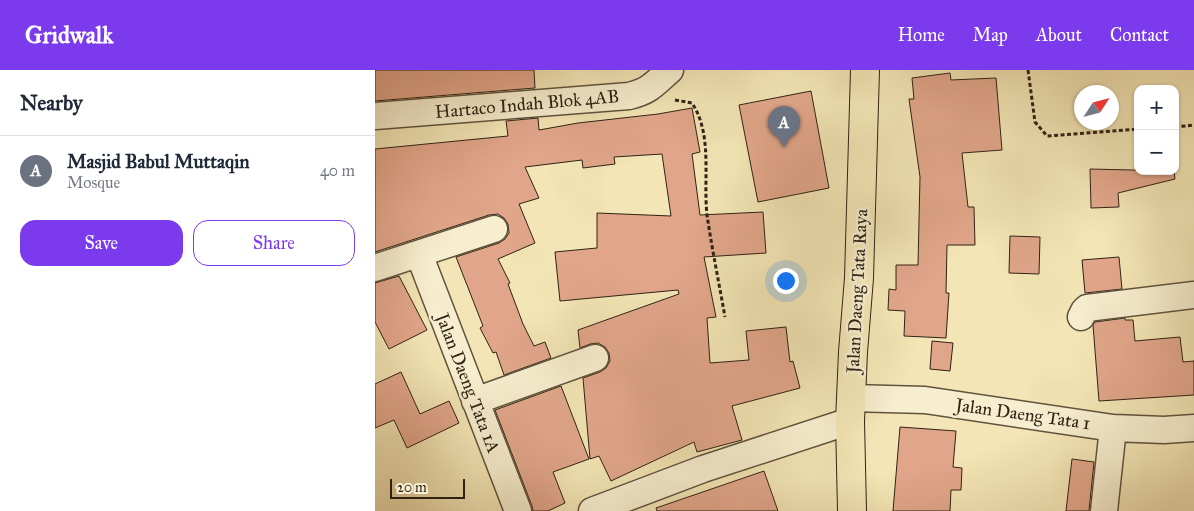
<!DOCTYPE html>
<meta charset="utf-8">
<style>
:root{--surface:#fff;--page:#f6f6f7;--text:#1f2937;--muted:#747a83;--line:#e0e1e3;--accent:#7c3aed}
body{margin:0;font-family:"IM FELL Great Primer",serif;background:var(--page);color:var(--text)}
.controls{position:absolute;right:15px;top:15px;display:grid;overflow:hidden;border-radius:10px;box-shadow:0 1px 4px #0004}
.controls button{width:45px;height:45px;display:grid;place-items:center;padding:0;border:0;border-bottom:1px solid var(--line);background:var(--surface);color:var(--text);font:25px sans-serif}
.compass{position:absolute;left:699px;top:15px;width:45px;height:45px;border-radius:50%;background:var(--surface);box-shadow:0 1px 4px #0004;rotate:54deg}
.scale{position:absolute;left:15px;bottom:12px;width:75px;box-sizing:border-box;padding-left:5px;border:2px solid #2f2215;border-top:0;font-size:14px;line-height:18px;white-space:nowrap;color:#2f2215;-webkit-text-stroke:4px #f7eecf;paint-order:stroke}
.you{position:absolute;left:410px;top:210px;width:18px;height:18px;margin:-12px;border:4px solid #fff;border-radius:50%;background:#1a73e8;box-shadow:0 0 0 8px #1a73e833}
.badge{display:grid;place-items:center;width:32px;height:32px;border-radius:50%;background:var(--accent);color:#fff;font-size:16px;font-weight:700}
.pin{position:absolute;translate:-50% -41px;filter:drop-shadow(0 1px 2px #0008)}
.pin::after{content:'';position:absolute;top:26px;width:18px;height:15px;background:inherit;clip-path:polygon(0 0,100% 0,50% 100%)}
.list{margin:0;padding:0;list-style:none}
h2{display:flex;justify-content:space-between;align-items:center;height:65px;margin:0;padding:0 20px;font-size:21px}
h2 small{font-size:16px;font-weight:400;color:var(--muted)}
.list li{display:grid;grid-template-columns:32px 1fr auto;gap:15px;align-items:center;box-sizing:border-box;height:70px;padding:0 20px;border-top:1px solid var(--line)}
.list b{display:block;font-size:19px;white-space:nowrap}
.list p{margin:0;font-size:16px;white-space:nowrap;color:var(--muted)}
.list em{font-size:16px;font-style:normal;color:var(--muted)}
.actions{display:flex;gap:10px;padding:15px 20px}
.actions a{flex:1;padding:11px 0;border:1px solid var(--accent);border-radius:15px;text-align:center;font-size:18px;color:var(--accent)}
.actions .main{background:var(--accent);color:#fff}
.map{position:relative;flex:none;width:819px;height:441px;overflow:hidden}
header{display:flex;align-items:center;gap:30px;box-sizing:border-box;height:70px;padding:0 25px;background:var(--accent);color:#fff}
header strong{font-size:24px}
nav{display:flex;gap:28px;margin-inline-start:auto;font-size:18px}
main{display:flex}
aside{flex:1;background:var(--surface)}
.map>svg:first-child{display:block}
</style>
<header>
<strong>Gridwalk</strong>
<nav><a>Home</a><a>Map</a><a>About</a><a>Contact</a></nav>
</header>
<main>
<aside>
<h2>Nearby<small></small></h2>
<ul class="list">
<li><span class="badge" style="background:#6b7280">A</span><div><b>Masjid Babul Muttaqin</b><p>Mosque</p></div><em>40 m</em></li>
</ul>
<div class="actions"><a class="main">Save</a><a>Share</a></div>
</aside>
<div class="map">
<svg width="819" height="441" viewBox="0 0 819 441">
<rect width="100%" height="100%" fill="#f3e5b5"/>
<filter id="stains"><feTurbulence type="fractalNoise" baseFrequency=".004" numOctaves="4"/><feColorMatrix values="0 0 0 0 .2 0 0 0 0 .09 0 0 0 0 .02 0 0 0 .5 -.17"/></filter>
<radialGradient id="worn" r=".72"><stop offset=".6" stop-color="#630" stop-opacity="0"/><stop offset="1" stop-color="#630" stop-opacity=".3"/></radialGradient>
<path fill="#e1a68a" stroke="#2f2215" d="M 0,0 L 159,0 L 160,18 L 0,31 Z
M 575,3 L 576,10 L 621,8 L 627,80 L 587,83 L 593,137 L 599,137 L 600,175 L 572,175 L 571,223 L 574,223 L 571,268 L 529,266 L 530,241 L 513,240 L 514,219 L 521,220 L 521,195 L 543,195 L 545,107 L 534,29 L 539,29 L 537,8 Z
M 436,21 L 454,118 L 383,132 L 364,35 Z
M 317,38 L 325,82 L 317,84 L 325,145 L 388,142 L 391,183 L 329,187 L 341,247 L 332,248 L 335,293 L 374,290 L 371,261 L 411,257 L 415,292 L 418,291 L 425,318 L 357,336 L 367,370 L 322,382 L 319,372 L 236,411 L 224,386 L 215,389 L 208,308 L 225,302 L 231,298 L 235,291 L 234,283 L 230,277 L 223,273 L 215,274 L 205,278 L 203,260 L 304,224 L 303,220 L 185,231 L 180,182 L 222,178 L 222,143 L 296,146 L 287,84 L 239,87 L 240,94 L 208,98 L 207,90 L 150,97 L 164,128 L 144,134 L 160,173 L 123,189 L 135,213 L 133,214 L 148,254 L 159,276 L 170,272 L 176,288 L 129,305 L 121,282 L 118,283 L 105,258 L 108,256 L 81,187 L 124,173 L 130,169 L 134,163 L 133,154 L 129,148 L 123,144 L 114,145 L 0,182 L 0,79 L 133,66 L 131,51 L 163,48 L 164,60 L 203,53 L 283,44 Z
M 715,99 L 799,101 L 800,109 L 743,123 L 744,137 L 716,138 Z
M 635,166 L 665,167 L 664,204 L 634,203 Z
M 744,187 L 747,219 L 710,223 L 707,190 Z
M 24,206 L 52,260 L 14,279 L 0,252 L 0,213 Z
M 750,248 L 750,250 L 758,250 L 760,271 L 805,267 L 808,292 L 819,291 L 819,325 L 724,331 L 718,255 L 720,252 Z
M 557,271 L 578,273 L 575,301 L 555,299 Z
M 26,302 L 45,344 L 74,331 L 84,353 L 32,378 L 19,350 L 0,358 L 0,314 Z
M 186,316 L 214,389 L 178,402 L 190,433 L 173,441 L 158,441 L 157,436 L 120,340 Z
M 525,357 L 581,361 L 578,397 L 587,398 L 586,420 L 576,420 L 575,441 L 518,441 Z
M 697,389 L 719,392 L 714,441 L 691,441 Z
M 389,401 L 403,441 L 282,441 L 281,438 Z"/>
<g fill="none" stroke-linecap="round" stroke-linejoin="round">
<defs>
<path id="minor" d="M 0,46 L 254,26 C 275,21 279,14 295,0
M 44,184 L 143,441
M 0,198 L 119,159
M 706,247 L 709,241 L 712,238 L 819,225
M 476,328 L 550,330 L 738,358 L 789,360 L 819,358
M 100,331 L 220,288
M 217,441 L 328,399 L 475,351
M 729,441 L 738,358"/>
<path id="major" d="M 477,441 L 475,351 L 478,282 L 484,208 L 490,0"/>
</defs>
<use href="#minor" stroke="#60533d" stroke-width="29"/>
<use href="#major" stroke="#2f2215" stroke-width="30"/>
<path stroke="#2f2215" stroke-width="3" stroke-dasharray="4 2.5" stroke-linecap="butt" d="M 653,0 L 660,52 L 672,66 L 763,59
M 300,30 L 317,33 C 338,65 328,108 332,145 C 337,179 344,213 350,247
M 800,57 L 819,55"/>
<use href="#minor" stroke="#f7eecf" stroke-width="26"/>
<use href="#major" stroke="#f3e5b5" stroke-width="28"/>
</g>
<g text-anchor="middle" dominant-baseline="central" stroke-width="5" stroke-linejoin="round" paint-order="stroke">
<g font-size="18" fill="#2f2215" stroke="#f7eecf">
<text transform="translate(152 34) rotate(-5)">Hartaco Indah Blok 4AB</text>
<text transform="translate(482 221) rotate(-87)">Jalan Daeng Tata Raya</text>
<text transform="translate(93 313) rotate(69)">Jalan Daeng Tata 1A</text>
<text transform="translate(648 344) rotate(8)">Jalan Daeng Tata 1</text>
</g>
</g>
<rect width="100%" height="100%" filter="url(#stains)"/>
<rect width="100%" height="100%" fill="url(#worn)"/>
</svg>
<div class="controls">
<button>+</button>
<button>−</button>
</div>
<svg class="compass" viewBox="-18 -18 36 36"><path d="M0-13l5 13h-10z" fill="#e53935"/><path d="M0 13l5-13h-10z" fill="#747a83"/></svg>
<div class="scale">20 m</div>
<div class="you"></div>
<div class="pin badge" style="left:409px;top:77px;background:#6b7280">A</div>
</div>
</main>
